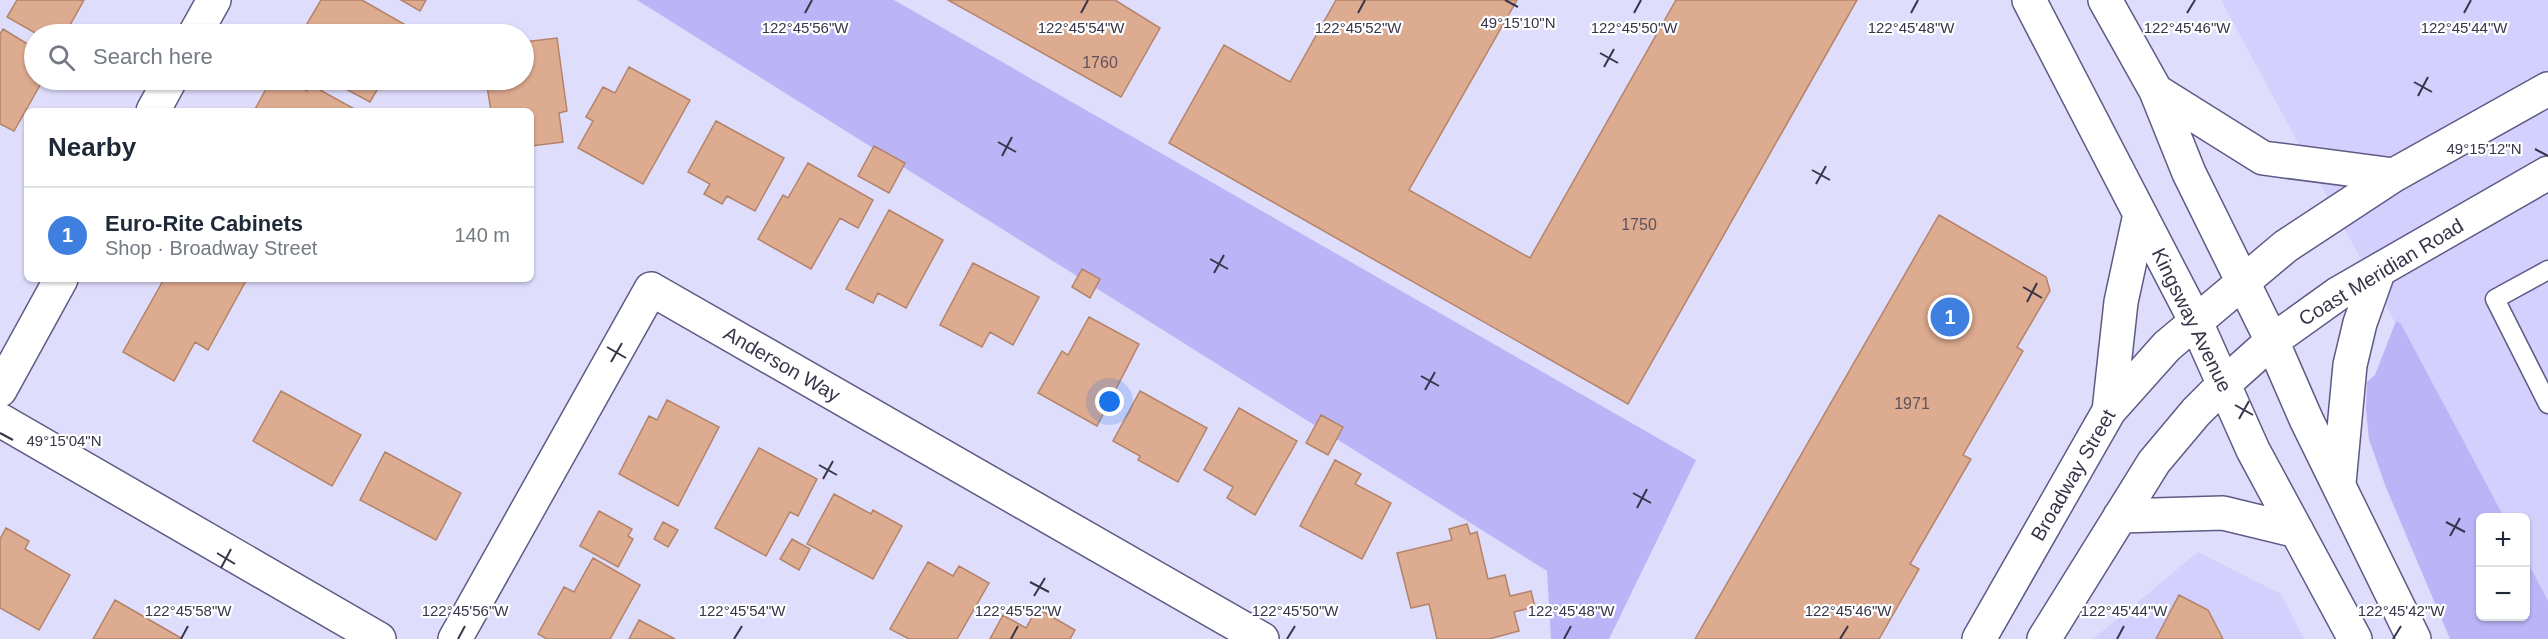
<!DOCTYPE html>
<meta charset="utf-8">
<style>
:root{--surface:#fff;--page:#f2f2f3;--text:#1f2937;--muted:#747a83;--line:#e0e1e3;--accent:#6d6c0c}
body{margin:0;font-family:Helvetica,sans-serif;background:var(--page);color:var(--text)}
.controls{position:absolute;right:18px;bottom:18px;display:grid;overflow:hidden;border-radius:9px;box-shadow:0 2px 4px #0004}
.controls button{width:54px;height:54px;display:grid;place-items:center;padding:0;border:0;border-bottom:2px solid var(--line);background:var(--surface);color:var(--text);font:30px sans-serif}
.you{position:absolute;left:1110px;top:402px;width:21px;height:21px;margin:-15px;border:4px solid #fff;border-radius:50%;background:#1a73e8;box-shadow:0 0 0 9px #1a73e833}
.badge{display:grid;place-items:center;width:39px;height:39px;border-radius:50%;background:var(--accent);color:#fff;font-size:20px;font-weight:700}
.pin{position:absolute;translate:-50% -50%;border:3px solid #fff;box-shadow:0 2px 6px #0006}
.list{margin:0;padding:0;list-style:none}
h2{display:flex;justify-content:space-between;align-items:center;height:78px;margin:0;padding:0 24px;font-size:26px}
h2 small{font-size:20px;font-weight:400;color:var(--muted)}
.list li{display:grid;grid-template-columns:39px 1fr auto;gap:18px;align-items:center;box-sizing:border-box;height:96px;padding:0 24px;border-top:2px solid var(--line)}
.list b{display:block;font-size:22px;white-space:nowrap}
.list p{margin:0;font-size:20px;white-space:nowrap;color:var(--muted)}
.list em{font-size:20px;font-style:normal;color:var(--muted)}
.icon{flex:none;width:33px;height:33px;fill:none;stroke:currentColor;stroke-width:2;stroke-linecap:round;stroke-linejoin:round}
.map{position:relative;flex:none;width:2548px;height:639px;overflow:hidden}
.search{position:absolute;background:var(--surface);box-shadow:0 2px 4px #0004;left:24px;top:24px;width:510px;height:66px;display:flex;align-items:center;gap:15px;box-sizing:border-box;padding:0 21px;border-radius:33px;color:var(--muted);font-size:22px}
.panel{position:absolute;background:var(--surface);box-shadow:0 2px 4px #0004;left:24px;top:108px;width:510px;height:174px;border-radius:9px}
.map>svg:first-child{display:block}
</style>
<div class="map">
<svg width="2548" height="639" viewBox="0 0 2548 639">
<rect width="100%" height="100%" fill="#dfddfc"/>
<path fill="#d4d0fe" d="M 2221,0 L 2548,0 L 2548,607 L 2526,565 L 2526,518 L 2500,517 Z
M 2198,552 L 2281,594 L 2304,639 L 2093,639 Z"/>
<path fill="#bbb4f7" d="M 637,0 L 894,0 L 1696,460 L 1609,639 L 1551,639 L 1547,571 Z
M 2396,321 L 2401,324 L 2504,517 L 2480,518 L 2480,616 L 2526,616 L 2526,559 L 2548,601 L 2548,639 L 2450,639 L 2385,485 L 2369,439 L 2366,410 L 2367,382 L 2375,375 Z"/>
<path fill="#ddab90" stroke="#b3836a" stroke-width="1.5" d="M 17,0 L 84,0 L 65,34 L 37,34 L 7,17 Z
M 321,0 L 362,0 L 411,28 L 408,34 L 301,34 Z
M 401,0 L 426,0 L 420,11 Z
M 948,0 L 1115,0 L 1160,28 L 1121,97 Z
M 1336,0 L 1517,0 L 1409,190 L 1530,258 L 1676,0 L 1857,0 L 1628,404 L 1169,143 L 1224,45 L 1290,82 Z
M 3,29 L 34,48 L 34,80 L 43,80 L 14,131 L 0,124 L 0,34 Z
M 557,38 L 567,111 L 559,113 L 563,142 L 531,146 L 531,111 L 491,111 L 486,80 L 524,80 L 524,42 Z
M 629,67 L 690,100 L 643,184 L 578,148 L 593,121 L 586,117 L 603,87 L 615,93 Z
M 271,80 L 278,82 L 280,80 L 287,80 L 307,91 L 311,85 L 358,111 L 254,111 Z
M 329,80 L 383,80 L 370,102 Z
M 716,121 L 784,158 L 755,211 L 727,196 L 722,204 L 704,194 L 710,184 L 688,172 Z
M 874,146 L 905,163 L 889,193 L 858,176 Z
M 808,163 L 873,200 L 858,228 L 840,218 L 811,269 L 758,239 L 783,195 L 788,198 Z
M 889,210 L 943,240 L 906,308 L 878,293 L 873,303 L 846,289 Z
M 1939,215 L 2046,277 L 2050,291 L 2017,347 L 2023,351 L 1963,455 L 1971,459 L 1910,564 L 1919,569 L 1879,639 L 1695,639 Z
M 973,263 L 1039,297 L 1013,345 L 990,332 L 982,347 L 940,325 Z
M 1082,269 L 1100,279 L 1090,298 L 1072,287 Z
M 164,279 L 247,279 L 208,350 L 195,342 L 174,381 L 123,352 Z
M 1089,317 L 1139,344 L 1097,426 L 1038,393 L 1062,351 L 1068,355 Z
M 281,391 L 361,435 L 332,486 L 253,441 Z
M 1140,391 L 1207,428 L 1178,482 L 1138,460 L 1140,456 L 1113,441 Z
M 667,400 L 719,427 L 678,506 L 619,474 L 649,416 L 657,420 Z
M 1239,408 L 1297,441 L 1255,515 L 1227,498 L 1233,487 L 1204,470 Z
M 1321,415 L 1343,427 L 1328,455 L 1306,443 Z
M 759,448 L 817,479 L 798,516 L 790,512 L 766,556 L 715,528 Z
M 385,452 L 461,493 L 436,540 L 360,500 Z
M 1335,460 L 1361,474 L 1355,484 L 1391,503 L 1362,559 L 1300,526 Z
M 834,494 L 871,514 L 873,510 L 902,526 L 873,579 L 807,544 Z
M 599,511 L 632,529 L 628,536 L 633,539 L 618,567 L 580,546 Z
M 663,522 L 678,530 L 668,547 L 654,539 Z
M 1467,524 L 1470,534 L 1477,532 L 1488,579 L 1505,575 L 1510,596 L 1531,591 L 1535,607 L 1514,612 L 1519,631 L 1489,639 L 1437,639 L 1429,604 L 1411,608 L 1397,553 L 1452,540 L 1449,529 Z
M 6,528 L 29,541 L 25,549 L 70,575 L 39,630 L 0,608 L 0,539 Z
M 792,539 L 810,549 L 799,570 L 780,559 Z
M 593,558 L 640,585 L 610,639 L 547,639 L 538,634 L 564,587 L 574,592 Z
M 928,562 L 953,576 L 959,566 L 989,583 L 957,639 L 909,639 L 890,629 Z
M 2179,595 L 2208,610 L 2223,639 L 2156,639 Z
M 115,600 L 181,638 L 180,639 L 93,639 Z
M 1037,608 L 1075,630 L 1070,639 L 990,639 L 1003,615 L 1026,628 Z
M 639,620 L 675,639 L 629,639 Z"/>
<g fill="none" stroke-linecap="round" stroke-linejoin="round">
<defs>
<path id="lane" d="M 2548,270 L 2495,299 L 2548,404"/>
<path id="street" d="M 195,34 L 214,0
M 153,111 L 170,80
M 0,390 L 61,279
M 0,420 L 379,639
M 455,639 L 651,289 L 1262,639"/>
<path id="secondary" d="M 2029,0 L 2195,320 L 2253,450 L 2355,639
M 2105,0 L 2156,91 L 2189,173 L 2272,341 L 2306,419 L 2414,639
M 2156,91 L 2263,158 L 2394,175
M 2109,411 L 2121,302 L 2140,214
M 2339,483 L 2350,365 L 2360,323 L 2379,270
M 2120,516 L 2223,513 L 2297,531
M 1979,639 L 2109,411 L 2167,346 L 2286,246 L 2394,175 L 2548,89
M 2044,639 L 2154,462 L 2196,412 L 2224,384 L 2272,341 L 2339,293 L 2548,173"/>
</defs>
<use href="#lane" stroke="#5f5a85" stroke-width="21"/>
<use href="#street" stroke="#5f5a85" stroke-width="36"/>
<use href="#secondary" stroke="#5f5a85" stroke-width="36"/>
<use href="#lane" stroke="#fff" stroke-width="18"/>
<use href="#street" stroke="#fff" stroke-width="33"/>
<use href="#secondary" stroke="#fff" stroke-width="33"/>
</g>
<path fill="none" stroke="#373549" stroke-width="2" d="M 1505,0 L 1518,7M 805,13 L 812,0M 1081,13 L 1088,0M 1358,13 L 1365,0M 1634,13 L 1641,0M 1911,13 L 1918,0M 2187,13 L 2195,0M 2464,13 L 2471,0M 1600,53 L 1618,63M 1604,67 L 1614,49M 2414,82 L 2432,92M 2418,96 L 2428,77M 998,142 L 1016,152M 2535,149 L 2548,156M 1002,156 L 1012,137M 1812,170 L 1830,180M 1816,184 L 1826,166M 1210,259 L 1228,269M 1214,273 L 1224,255M 2023,287 L 2042,298M 2027,302 L 2037,283M 607,347 L 626,358M 611,362 L 622,343M 1421,376 L 1439,386M 1425,390 L 1435,372M 2235,405 L 2253,415M 2239,419 L 2249,401M 0,433 L 13,440M 819,465 L 837,475M 823,479 L 833,461M 1633,493 L 1651,503M 1637,508 L 1647,489M 2446,522 L 2465,532M 2450,536 L 2460,518M 217,553 L 235,564M 221,568 L 231,549M 1030,582 L 1049,592M 1034,596 L 1045,578M 181,639 L 188,626M 458,639 L 465,626M 734,639 L 742,626M 1011,639 L 1018,626M 1287,639 L 1295,626M 1564,639 L 1571,626M 1840,639 L 1848,626M 2117,639 L 2124,626M 2393,639 L 2401,626"/>
<g text-anchor="middle" dominant-baseline="central" stroke-width="4.5" stroke-linejoin="round" paint-order="stroke">
<g font-size="16" fill="#60525b">
<text x="1100" y="62">1760</text>
<text x="1639" y="224">1750</text>
<text x="1912" y="403">1971</text>
</g>
<g font-size="20" fill="#373549" stroke="#fff">
<text transform="translate(2381 272) rotate(-31)">Coast Meridian Road</text>
<text transform="translate(2192 320) rotate(64)">Kingsway Avenue</text>
<text transform="translate(782 364) rotate(30)">Anderson Way</text>
<text transform="translate(2073 475) rotate(-60)">Broadway Street</text>
</g>
</g>
<g font-size="15" text-anchor="middle" fill="#373549" stroke="#fff" stroke-width="4.5" stroke-linejoin="round" paint-order="stroke">
<text x="1518" y="28">49°15'10"N</text>
<text x="805" y="33">122°45'56"W</text>
<text x="1081" y="33">122°45'54"W</text>
<text x="1358" y="33">122°45'52"W</text>
<text x="1634" y="33">122°45'50"W</text>
<text x="1911" y="33">122°45'48"W</text>
<text x="2187" y="33">122°45'46"W</text>
<text x="2464" y="33">122°45'44"W</text>
<text x="2484" y="154">49°15'12"N</text>
<text x="64" y="446">49°15'04"N</text>
<text x="188" y="616">122°45'58"W</text>
<text x="465" y="616">122°45'56"W</text>
<text x="742" y="616">122°45'54"W</text>
<text x="1018" y="616">122°45'52"W</text>
<text x="1295" y="616">122°45'50"W</text>
<text x="1571" y="616">122°45'48"W</text>
<text x="1848" y="616">122°45'46"W</text>
<text x="2124" y="616">122°45'44"W</text>
<text x="2401" y="616">122°45'42"W</text>
</g>
</svg>
<div class="controls">
<button>+</button>
<button>−</button>
</div>
<div class="you"></div>
<div class="pin badge" style="left:1950px;top:317px;background:#3f7fe0">1</div>
<div class="search"><svg class="icon" aria-label="search" viewBox="0 0 24 24"><circle cx="10" cy="10" r="6"/><path d="M15 15l6 6"/></svg>Search here</div>
<section class="panel">
<h2>Nearby<small></small></h2>
<ul class="list">
<li><span class="badge" style="background:#3f7fe0">1</span><div><b>Euro-Rite Cabinets</b><p>Shop · Broadway Street</p></div><em>140 m</em></li>
</ul>
</section>
</div>
